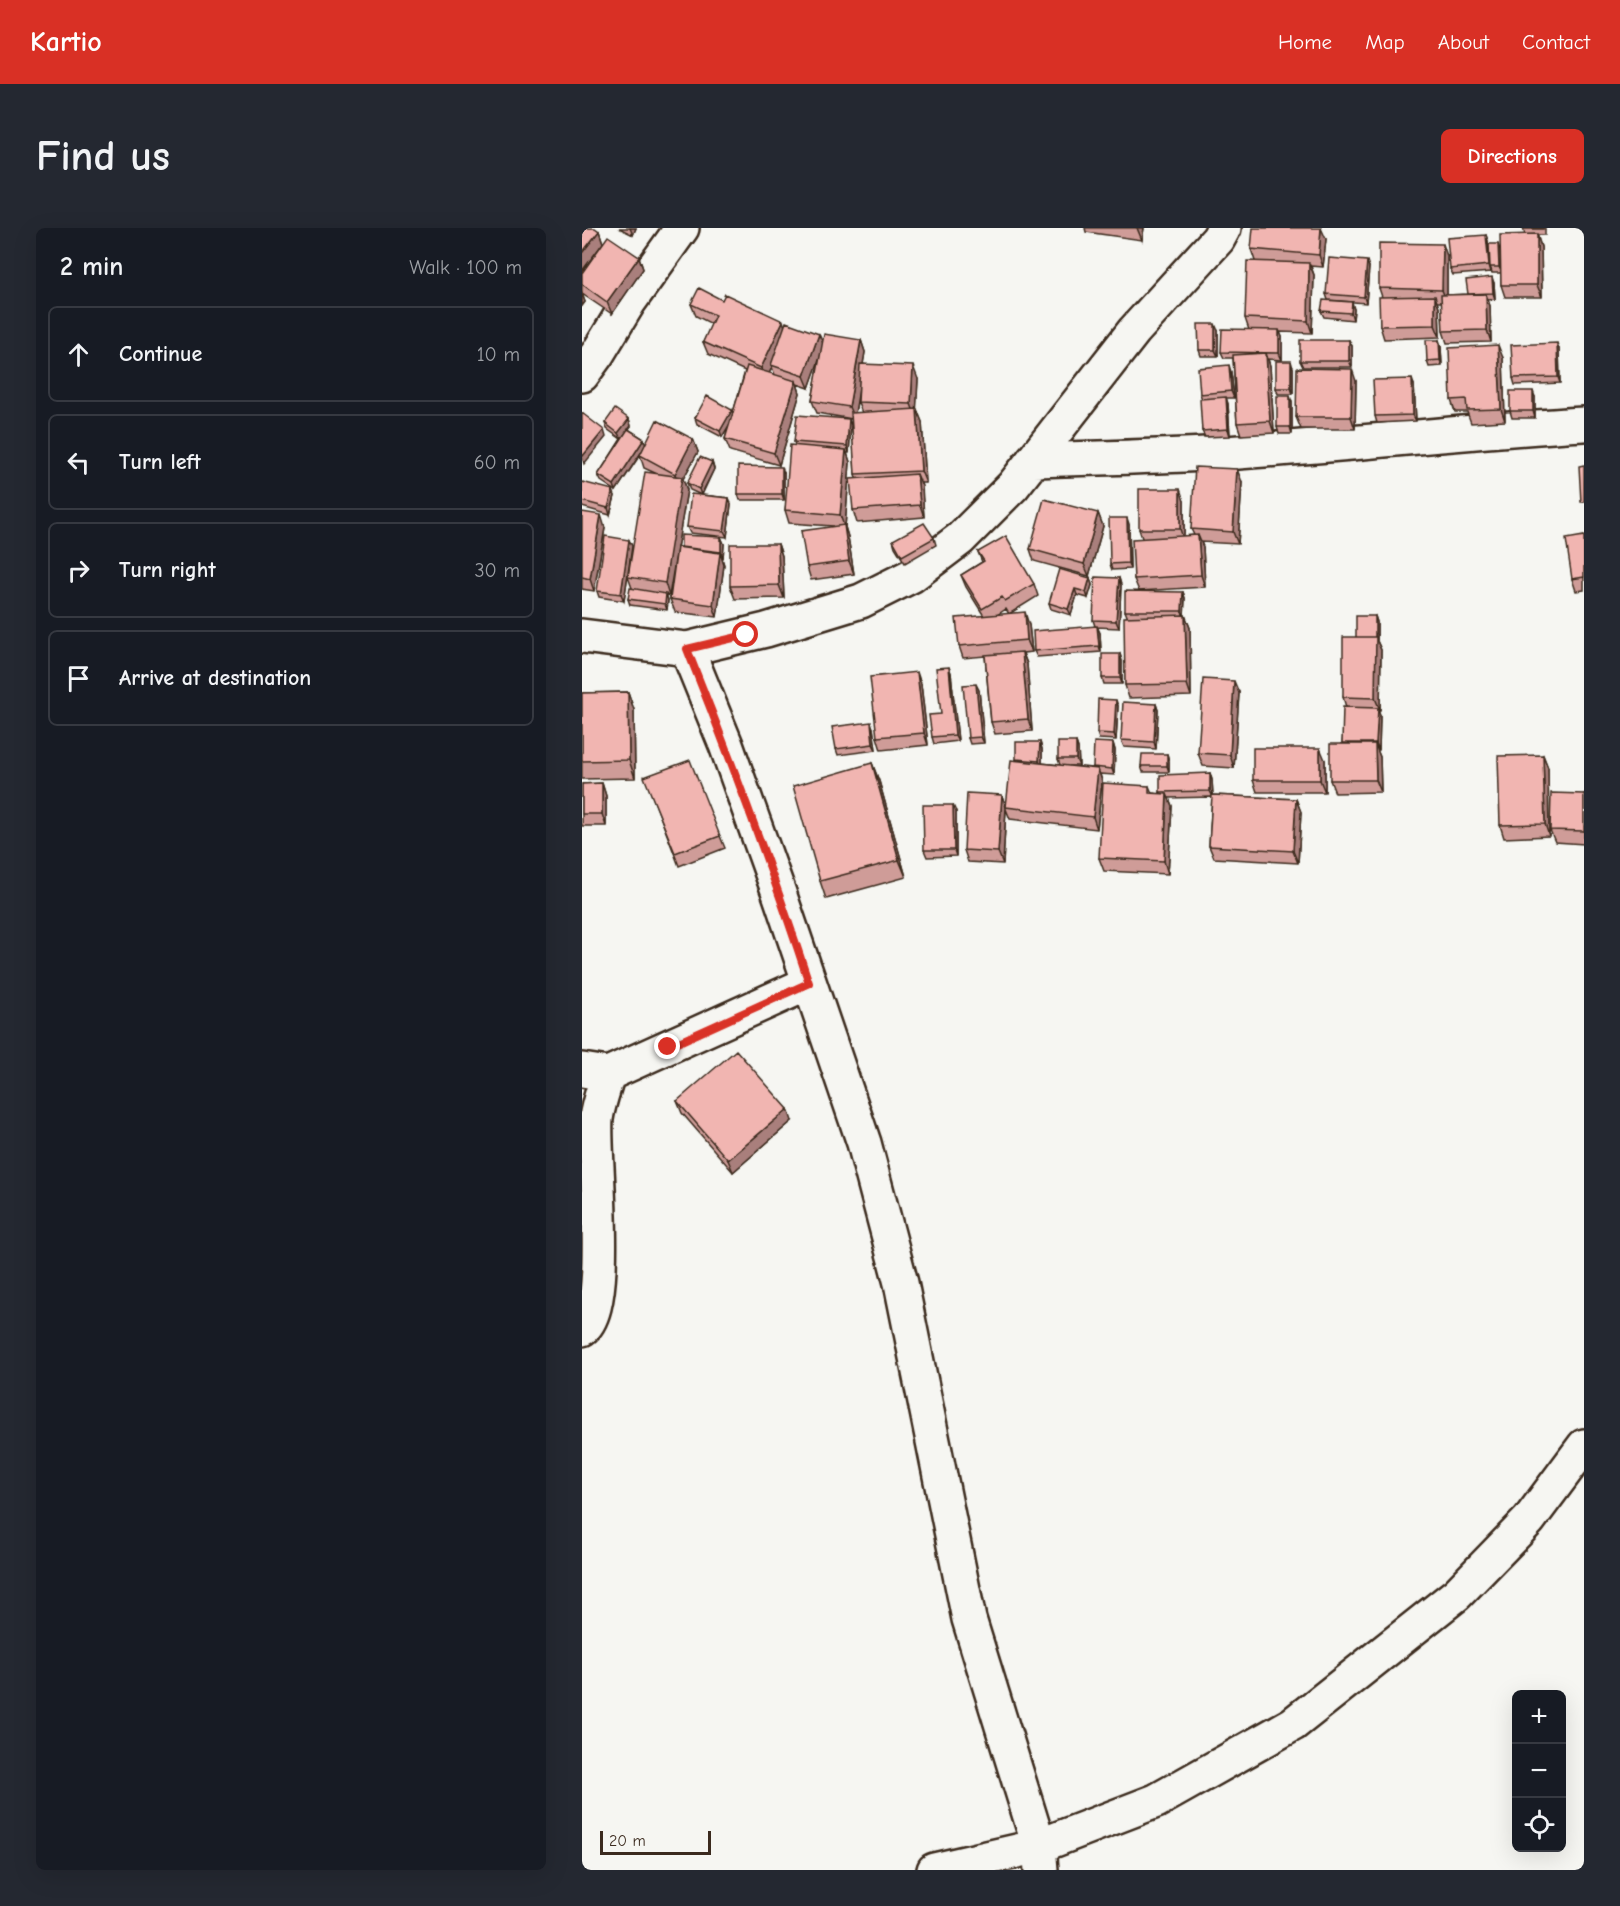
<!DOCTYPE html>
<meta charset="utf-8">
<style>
:root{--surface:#171b24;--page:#242831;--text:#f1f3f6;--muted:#9ea1a6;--line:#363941;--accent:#d93025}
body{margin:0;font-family:"Comic Neue",sans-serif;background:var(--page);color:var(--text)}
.controls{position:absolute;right:18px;bottom:18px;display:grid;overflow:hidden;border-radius:9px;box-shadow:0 6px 24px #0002}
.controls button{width:54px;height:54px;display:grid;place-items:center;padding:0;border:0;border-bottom:2px solid var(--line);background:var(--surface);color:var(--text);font:30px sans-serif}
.scale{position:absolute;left:18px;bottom:15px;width:111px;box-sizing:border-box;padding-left:6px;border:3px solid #3b2a1e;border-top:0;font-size:16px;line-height:21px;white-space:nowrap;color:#3b2a1e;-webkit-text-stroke:4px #f6f6f2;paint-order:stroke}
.stop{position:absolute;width:18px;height:18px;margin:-14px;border:4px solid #d93025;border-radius:50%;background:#fff}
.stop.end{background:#d93025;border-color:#fff;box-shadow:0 2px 6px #0008}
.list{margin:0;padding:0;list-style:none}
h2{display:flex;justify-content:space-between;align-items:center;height:78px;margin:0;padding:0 24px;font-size:26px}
h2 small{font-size:20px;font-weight:400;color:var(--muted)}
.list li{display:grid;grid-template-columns:39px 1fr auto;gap:18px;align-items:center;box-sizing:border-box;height:96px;margin:0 12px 12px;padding:0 12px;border:2px solid var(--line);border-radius:9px}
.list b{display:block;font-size:22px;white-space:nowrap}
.list em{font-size:20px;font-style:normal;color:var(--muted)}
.icon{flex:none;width:33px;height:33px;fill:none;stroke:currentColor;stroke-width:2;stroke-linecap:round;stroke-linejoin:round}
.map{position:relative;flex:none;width:1002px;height:1642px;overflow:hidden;border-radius:9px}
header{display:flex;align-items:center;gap:36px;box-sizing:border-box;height:84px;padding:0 30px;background:var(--accent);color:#fff}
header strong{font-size:28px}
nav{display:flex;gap:33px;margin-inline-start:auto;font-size:21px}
.intro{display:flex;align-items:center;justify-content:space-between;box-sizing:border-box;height:144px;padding:0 36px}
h1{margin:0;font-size:42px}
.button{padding:15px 27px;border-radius:9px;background:var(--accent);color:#fff;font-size:21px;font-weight:700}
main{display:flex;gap:36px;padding:0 36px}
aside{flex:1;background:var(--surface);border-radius:9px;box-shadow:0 6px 24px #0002}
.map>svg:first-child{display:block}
</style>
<header>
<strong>Kartio</strong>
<nav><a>Home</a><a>Map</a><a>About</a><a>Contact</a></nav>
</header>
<div class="intro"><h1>Find us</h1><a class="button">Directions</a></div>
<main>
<aside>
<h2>2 min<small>Walk · 100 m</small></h2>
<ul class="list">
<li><svg class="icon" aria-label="ahead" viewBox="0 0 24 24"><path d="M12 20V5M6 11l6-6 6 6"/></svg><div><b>Continue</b></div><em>10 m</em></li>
<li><svg class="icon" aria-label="left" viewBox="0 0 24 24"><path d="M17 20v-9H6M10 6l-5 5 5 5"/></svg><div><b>Turn left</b></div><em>60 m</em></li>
<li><svg class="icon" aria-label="right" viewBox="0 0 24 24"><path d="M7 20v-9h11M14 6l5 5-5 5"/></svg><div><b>Turn right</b></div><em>30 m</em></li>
<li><svg class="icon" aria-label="arrive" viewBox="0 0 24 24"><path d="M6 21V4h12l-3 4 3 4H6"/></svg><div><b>Arrive at destination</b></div></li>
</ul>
</aside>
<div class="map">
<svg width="1002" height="1642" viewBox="0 0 1002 1642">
<rect width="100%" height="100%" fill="#f6f6f2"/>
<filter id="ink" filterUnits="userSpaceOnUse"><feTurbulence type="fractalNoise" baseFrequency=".0167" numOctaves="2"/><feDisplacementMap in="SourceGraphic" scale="12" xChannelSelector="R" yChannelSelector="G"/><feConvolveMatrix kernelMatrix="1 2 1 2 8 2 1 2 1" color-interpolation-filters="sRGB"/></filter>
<g filter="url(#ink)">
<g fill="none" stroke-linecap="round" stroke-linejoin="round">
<defs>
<path id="street" d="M 0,147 L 16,125 L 47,74 L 100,0
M 451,232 C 509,230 567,229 624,226 C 750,219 876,203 1002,196
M 105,421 L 184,402 L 279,373 L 329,348 L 378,311 L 431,258 L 552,103 L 636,11 L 642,0
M 0,842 L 26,846 L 227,755
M 0,1101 C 31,1080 11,930 14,891 C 16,876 22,860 26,846
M 457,1618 L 459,1642"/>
<path id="secondary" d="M 0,408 L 105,421 L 144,517 L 197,665 L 282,915 L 319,1055 L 387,1391 L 457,1618"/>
<path id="highway" d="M 352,1642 L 457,1618 L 574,1573 L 711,1496 L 875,1366 L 947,1292 L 1002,1218"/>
</defs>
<use href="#street" stroke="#3b2a1e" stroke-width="38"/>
<use href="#secondary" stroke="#3b2a1e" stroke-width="38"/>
<use href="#highway" stroke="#3b2a1e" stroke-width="38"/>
<use href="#street" stroke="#f6f6f2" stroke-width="33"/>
<use href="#secondary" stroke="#f6f6f2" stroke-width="33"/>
<use href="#highway" stroke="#f6f6f2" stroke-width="33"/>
</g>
<path fill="#cf9c98" stroke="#3b2a1e" stroke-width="1.5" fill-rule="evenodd" d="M 0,0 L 17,3 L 21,15 L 57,29 L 61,41 L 30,86 L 0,66 L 3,74 L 0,78 L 0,45 L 16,22 L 0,43 Z
M 37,0 L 54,0 L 51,7 Z
M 503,0 L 562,0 L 560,12 L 504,4 Z
M 941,0 L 963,0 L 963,7 L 955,7 L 959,19 L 960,69 L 923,69 L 919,57 L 919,45 L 910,45 L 909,41 L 909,44 L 871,47 L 868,41 L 904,7 L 906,13 L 907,27 L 918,23 L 943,7 Z
M 744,11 L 741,39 L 729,38 L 732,47 L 730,105 L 698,104 L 700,109 L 700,132 L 686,131 L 688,138 L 692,205 L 659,207 L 655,195 L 651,130 L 642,130 L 639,124 L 667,102 L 663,90 L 673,33 L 669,21 Z
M 865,28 L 865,67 L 886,66 L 912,55 L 913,71 L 906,72 L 908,78 L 909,114 L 865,115 L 861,103 L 860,74 L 855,74 L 857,80 L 858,109 L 802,111 L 798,98 L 800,69 L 797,60 Z
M 787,39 L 784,75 L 746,72 L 744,66 Z
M 140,72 L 203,98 L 241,115 L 279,112 L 283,124 L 281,136 L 336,151 L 334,181 L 340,194 L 344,255 L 339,255 L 342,289 L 275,295 L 271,282 L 274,250 L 273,246 L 270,191 L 235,185 L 230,173 L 238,128 L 227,160 L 215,156 L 218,165 L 197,237 L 148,223 L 143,211 L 147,197 L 140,209 L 115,196 L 113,190 L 151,185 L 163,143 L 126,126 L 121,114 L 130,96 L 114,88 L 109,76 ZM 190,139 L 193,147 L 187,145 ZM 277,163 L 276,174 L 280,185 L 273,185 Z
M 772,81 L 771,92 L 742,89 L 739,83 Z
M 636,103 L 636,128 L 619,128 L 617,122 Z
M 767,112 L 770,118 L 770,139 L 721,139 L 718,133 Z
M 857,112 L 859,119 L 860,138 L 847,139 L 845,133 Z
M 977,121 L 978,155 L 933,157 L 931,150 Z
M 921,130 L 923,193 L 889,195 L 885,184 L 873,184 L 869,172 Z
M 711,140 L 711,166 L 696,166 L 694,160 Z
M 649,144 L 652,170 L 644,170 L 646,176 L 648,208 L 623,209 L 620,203 L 620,171 L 618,166 Z
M 774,153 L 773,201 L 719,201 L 714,189 Z
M 832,157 L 834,193 L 795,195 L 793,188 Z
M 953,169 L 953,190 L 930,190 L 928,183 Z
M 710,174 L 710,206 L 697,206 L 695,199 Z
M 47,191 L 49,198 L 46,201 L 62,211 L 63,216 L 111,211 L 116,224 L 101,251 L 105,262 L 95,319 L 99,319 L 139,309 L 142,316 L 141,330 L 140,330 L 142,337 L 135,389 L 93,384 L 88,371 L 95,322 L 87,368 L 84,367 L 86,372 L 85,382 L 48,377 L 46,371 L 50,360 L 46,349 L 73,245 L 62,240 L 58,227 L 34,263 L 19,253 L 16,247 L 39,211 L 25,201 L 23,195 Z
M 267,191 L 269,197 L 267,225 L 265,225 L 268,234 L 263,299 L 266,309 L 272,346 L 229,352 L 225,339 L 250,298 L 207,295 L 203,282 L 213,217 L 212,214 Z
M 130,234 L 132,241 L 120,267 L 147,270 L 149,276 L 145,309 L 108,305 L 105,299 L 119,267 L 108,262 L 105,255 Z
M 202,245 L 202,272 L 158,272 L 156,266 Z
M 0,254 L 33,268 L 28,287 L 0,279 Z
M 660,254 L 656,316 L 619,314 L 621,319 L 623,359 L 557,363 L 552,351 L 560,310 L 557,301 L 602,273 L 602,308 L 612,307 L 609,301 Z
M 0,284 L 23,300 L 12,363 L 0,361 Z
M 516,285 L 521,298 L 507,348 L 452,333 L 448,321 Z
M 547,296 L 548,341 L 530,342 L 528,336 Z
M 1002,308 L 1002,362 L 994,363 L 990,351 Z
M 352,310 L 354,317 L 323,335 L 313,319 L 311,312 Z
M 47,312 L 50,318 L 42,373 L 17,369 L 15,363 Z
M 196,316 L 200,328 L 202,370 L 153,371 L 148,358 Z
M 396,324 L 452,356 L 456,368 L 427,386 L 424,381 L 415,387 L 447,397 L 450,424 L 441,425 L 445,436 L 450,503 L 413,506 L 409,494 L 403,428 L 381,430 L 377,418 L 402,388 L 384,359 L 379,347 L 400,334 Z
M 508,350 L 510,357 L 506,370 L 495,367 L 489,387 L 469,381 L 467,375 Z
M 537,350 L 539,357 L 537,400 L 515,399 L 518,405 L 519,424 L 455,429 L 452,423 L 513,398 L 511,392 Z
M 601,364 L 603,370 L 602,387 L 603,387 L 608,400 L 609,468 L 547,470 L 543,457 L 545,388 L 543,383 Z
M 793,388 L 795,394 L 795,413 L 799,422 L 798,482 L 796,482 L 798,487 L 797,522 L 795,522 L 798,529 L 799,564 L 753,565 L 748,552 L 760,516 L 764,479 L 761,469 L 774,409 Z
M 538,426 L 540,433 L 540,456 L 522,456 L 520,450 Z
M 367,439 L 369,445 L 376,513 L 352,516 L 350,509 L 359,486 Z
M 339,456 L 346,517 L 299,522 L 295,509 Z
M 397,462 L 402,515 L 388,516 L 386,510 Z
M 46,464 L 52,482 L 53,550 L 0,551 L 0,465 Z
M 657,465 L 652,540 L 621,538 L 616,525 Z
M 574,476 L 576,482 L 574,521 L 542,519 L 539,512 Z
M 536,478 L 534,512 L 517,511 L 515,505 Z
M 291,500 L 294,522 L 256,527 L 254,521 Z
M 458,514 L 460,521 L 460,535 L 478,537 L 476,531 L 494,514 L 496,520 L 497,538 L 487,538 L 511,540 L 511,539 L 531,515 L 533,522 L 532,547 L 518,546 L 520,553 L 515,601 L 428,591 L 424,581 L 421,636 L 386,634 L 382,622 L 424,578 L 434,532 Z
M 585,526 L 587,533 L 587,544 L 561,544 L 559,538 Z
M 961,527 L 966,540 L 967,608 L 922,610 L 918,597 Z
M 743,532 L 743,564 L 675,564 L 671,552 Z
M 290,535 L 297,553 L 324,649 L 244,671 L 238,653 Z
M 628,545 L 630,552 L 631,567 L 714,571 L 719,584 L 716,635 L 632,630 L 627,618 L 630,569 L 587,570 L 590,578 L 586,646 L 522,643 L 517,630 L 567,558 L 570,565 L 578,566 L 578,564 Z
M 63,549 L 138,608 L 143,620 L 97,638 Z
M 20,555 L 24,568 L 24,598 L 0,598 L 0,556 Z
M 1002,566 L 1002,616 L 973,614 L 968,602 Z
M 374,584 L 374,628 L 345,629 L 342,622 Z
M 95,873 L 210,893 L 151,944 L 100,885 Z"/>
<path fill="#a97f7c" stroke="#3b2a1e" stroke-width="1.5" d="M 48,0 L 54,0 L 51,7 Z
M 555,0 L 562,0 L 560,12 Z
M 739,0 L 744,11 L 741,39 L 737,27 Z
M 17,3 L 21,15 L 0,43 L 0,25 Z
M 955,6 L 959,19 L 960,69 L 955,57 Z
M 904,7 L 906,13 L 909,44 L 907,37 Z
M 861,16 L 865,28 L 865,74 L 860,62 Z
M 916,16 L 918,22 L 920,45 L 917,39 Z
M 57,29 L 61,41 L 30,86 L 25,74 Z
M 785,33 L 787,39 L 784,75 L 782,69 Z
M 727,35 L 732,47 L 730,105 L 726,93 Z
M 910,49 L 912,55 L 913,71 L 911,65 Z
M 0,65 L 3,74 L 0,78 Z
M 904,66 L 908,78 L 909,114 L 905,102 Z
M 853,68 L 857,80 L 858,109 L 853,97 Z
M 770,74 L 772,81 L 771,92 L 769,85 Z
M 201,93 L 205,105 L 189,137 L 190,139 L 184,152 L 179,140 Z
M 633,96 L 636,103 L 636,128 L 633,122 Z
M 697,102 L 700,109 L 700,132 L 697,125 Z
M 237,106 L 242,118 L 227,160 L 222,148 Z
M 279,112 L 283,124 L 272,191 L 267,179 Z
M 767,112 L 770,118 L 770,139 L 767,133 Z
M 857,112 L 859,119 L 860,138 L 858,132 Z
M 975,115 L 977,121 L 978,155 L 976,149 Z
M 916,117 L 921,130 L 923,193 L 919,181 Z
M 684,125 L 688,138 L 692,205 L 688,193 Z
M 709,133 L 711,140 L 711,166 L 709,160 Z
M 647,137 L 649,144 L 652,170 L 649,163 Z
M 331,138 L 336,151 L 334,189 L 329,176 Z
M 770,141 L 774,153 L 773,201 L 769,189 Z
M 830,151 L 832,157 L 834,193 L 831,187 Z
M 214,153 L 218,165 L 197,237 L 192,225 Z
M 951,163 L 953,169 L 953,190 L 951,183 Z
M 708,168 L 710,174 L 710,206 L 708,199 Z
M 644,169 L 646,176 L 648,208 L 646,201 Z
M 335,181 L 340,194 L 344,255 L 339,243 Z
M 150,182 L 152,189 L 140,209 L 138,203 Z
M 47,191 L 49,198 L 39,211 L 36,205 Z
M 267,191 L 269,197 L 267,225 L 265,218 Z
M 22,202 L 24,209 L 2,236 L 0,229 Z
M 62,211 L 64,217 L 34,263 L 32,257 Z
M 111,211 L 116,224 L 101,251 L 105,262 L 87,368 L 83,355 L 97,258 L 93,246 Z
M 264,222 L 268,234 L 263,299 L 266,309 L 272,346 L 267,333 L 262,298 L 258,287 Z
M 130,234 L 132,241 L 119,267 L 117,261 Z
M 200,239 L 202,245 L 202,272 L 200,266 Z
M 655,241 L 660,254 L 656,316 L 651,304 Z
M 335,246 L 340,258 L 342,289 L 338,277 Z
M 598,261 L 602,273 L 602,313 L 598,301 Z
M 31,262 L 33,268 L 28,287 L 26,280 Z
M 147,270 L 149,276 L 145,309 L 142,303 Z
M 516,285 L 521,298 L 507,348 L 502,336 Z
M 19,287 L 23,300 L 12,363 L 8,351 Z
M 545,290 L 547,296 L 548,341 L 546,335 Z
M 616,307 L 621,319 L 623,359 L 619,347 Z
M 139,309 L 142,316 L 141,330 L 139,324 Z
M 47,312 L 50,318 L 42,373 L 39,366 Z
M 196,316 L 200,328 L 202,370 L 197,357 Z
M 138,325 L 142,337 L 135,389 L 131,377 Z
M 508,350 L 510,357 L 506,370 L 504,364 Z
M 537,350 L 539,357 L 537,400 L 534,393 Z
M 493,361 L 495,367 L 489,387 L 486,381 Z
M 601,364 L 603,370 L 602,389 L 600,383 Z
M 84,366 L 86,372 L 85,382 L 83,376 Z
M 443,384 L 447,397 L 450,424 L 445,412 Z
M 603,387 L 608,400 L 609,468 L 605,456 Z
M 793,388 L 795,394 L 795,413 L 799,422 L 798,482 L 793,470 Z
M 515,398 L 518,405 L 519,424 L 517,418 Z
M 440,424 L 445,436 L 450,503 L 446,491 Z
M 538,426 L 540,433 L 540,456 L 538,450 Z
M 367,439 L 369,445 L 376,513 L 373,507 Z
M 335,444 L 339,456 L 346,517 L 342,505 Z
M 652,453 L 657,465 L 652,540 L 648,527 Z
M 394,456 L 397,462 L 402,515 L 399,509 Z
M 46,464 L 52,482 L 53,550 L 47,532 Z
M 534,472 L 536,478 L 534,512 L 532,506 Z
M 574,476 L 576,482 L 574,521 L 572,514 Z
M 796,480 L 798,487 L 797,522 L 794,515 Z
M 289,494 L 291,500 L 294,522 L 291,516 Z
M 458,514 L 460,521 L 460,539 L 457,533 Z
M 494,514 L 496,520 L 497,538 L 494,531 Z
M 531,515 L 533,522 L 532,547 L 530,541 Z
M 793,516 L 798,529 L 799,564 L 794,552 Z
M 738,520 L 743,532 L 743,564 L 738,552 Z
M 585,526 L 587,533 L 587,544 L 585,538 Z
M 961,527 L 966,540 L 967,608 L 963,596 Z
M 290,535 L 297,553 L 324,649 L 317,632 Z
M 516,541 L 520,553 L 515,601 L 511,589 Z
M 628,545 L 630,552 L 631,569 L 628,563 Z
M 20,555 L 24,568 L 24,598 L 20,586 Z
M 585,566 L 590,578 L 586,646 L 582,633 Z
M 420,567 L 424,579 L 421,636 L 416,624 Z
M 714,571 L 719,584 L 716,635 L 711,623 Z
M 371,577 L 374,584 L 374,628 L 372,622 Z
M 206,881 L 210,893 L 151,944 L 146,932 Z"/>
<path fill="#f1b5b1" stroke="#3b2a1e" stroke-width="1.5" d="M 0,0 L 13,0 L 17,3 L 0,25 Z
M 671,0 L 739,0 L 737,27 L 669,21 Z
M 941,0 L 961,0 L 961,1 L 941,1 Z
M 955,6 L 955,57 L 919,57 L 918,7 Z
M 904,7 L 907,37 L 868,41 L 865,10 Z
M 26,8 L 57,29 L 25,74 L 0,56 L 0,45 Z
M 797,15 L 861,16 L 860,62 L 797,60 Z
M 907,16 L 916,16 L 917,39 L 908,39 Z
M 747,30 L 785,33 L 782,69 L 744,66 Z
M 665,33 L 727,35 L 726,93 L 663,90 Z
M 910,49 L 911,65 L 886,66 L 884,52 Z
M 117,60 L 140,72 L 143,66 L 201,93 L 179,140 L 121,114 L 133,87 L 109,76 Z
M 904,66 L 905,102 L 861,103 L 859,67 Z
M 853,68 L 853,97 L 798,98 L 797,69 Z
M 741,72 L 770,74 L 769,85 L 739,83 Z
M 204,94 L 237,106 L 222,148 L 189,137 Z
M 616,96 L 633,96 L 633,122 L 617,122 Z
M 640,101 L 697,102 L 697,125 L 639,124 Z
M 242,106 L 279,112 L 267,179 L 230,173 Z
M 718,112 L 767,112 L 767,133 L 718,133 Z
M 844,112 L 857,112 L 858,132 L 845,133 Z
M 975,115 L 976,149 L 931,150 L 929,117 Z
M 916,117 L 919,181 L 885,182 L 884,171 L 869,172 L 867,120 Z
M 684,125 L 688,193 L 655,195 L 651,127 Z
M 694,133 L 709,133 L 709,160 L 694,160 Z
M 278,136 L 331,138 L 329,176 L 276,174 Z
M 647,137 L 649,163 L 618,166 L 616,140 Z
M 165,138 L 214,153 L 192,225 L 143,211 Z
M 715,140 L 770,141 L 769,189 L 714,189 Z
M 830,151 L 831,187 L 793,188 L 791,152 Z
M 928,163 L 951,163 L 951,183 L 928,183 Z
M 125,168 L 150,182 L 138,203 L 113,190 Z
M 695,168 L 708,168 L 708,199 L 695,199 Z
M 644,169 L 646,201 L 620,203 L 618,171 Z
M 33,181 L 47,191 L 36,205 L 23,195 Z
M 335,181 L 339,243 L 273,246 L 269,185 Z
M 0,185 L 22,202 L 0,229 Z
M 215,187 L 267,191 L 265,218 L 212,214 Z
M 75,192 L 111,211 L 93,246 L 58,227 Z
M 46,201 L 62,211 L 32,257 L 16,247 Z
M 208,217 L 264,222 L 258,287 L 203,282 Z
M 118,229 L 130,234 L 117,261 L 105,255 Z
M 1002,237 L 1002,274 L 999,274 L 997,238 Z
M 156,238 L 200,239 L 200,266 L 156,266 Z
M 613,239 L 655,241 L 651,304 L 609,301 Z
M 63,244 L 100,249 L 83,355 L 46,349 Z
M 335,246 L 338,277 L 271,282 L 268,251 Z
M 0,254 L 31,262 L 26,280 L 0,273 Z
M 557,261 L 598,261 L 598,301 L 557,301 Z
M 109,266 L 147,270 L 142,303 L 105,299 Z
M 462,271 L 516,285 L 502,336 L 448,321 Z
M 0,284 L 19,287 L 8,351 L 0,349 Z
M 527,290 L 545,290 L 546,335 L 528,336 Z
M 342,295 L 352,310 L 320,328 L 311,312 Z
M 262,297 L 267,333 L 225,339 L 219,303 Z
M 99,307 L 139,309 L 139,324 L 99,319 Z
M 616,307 L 619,347 L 552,351 L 550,311 Z
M 23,308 L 47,312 L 39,366 L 15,363 Z
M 424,308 L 452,356 L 423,373 L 420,369 L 400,381 L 379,347 L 402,333 L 396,324 Z
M 1002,308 L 1002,349 L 990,351 L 984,311 Z
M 148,316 L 196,316 L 197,357 L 148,358 Z
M 95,319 L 138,325 L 131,377 L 88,371 Z
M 477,341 L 508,350 L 504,364 L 493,361 L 486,381 L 467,375 Z
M 513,349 L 537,350 L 534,393 L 511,392 Z
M 48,360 L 84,366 L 83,376 L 46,371 Z
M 543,363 L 601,364 L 600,383 L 543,383 Z
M 443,384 L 445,412 L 377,418 L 374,390 Z
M 603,387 L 605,456 L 543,457 L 542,389 Z
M 774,388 L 793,388 L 793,409 L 774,409 Z
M 515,398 L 517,418 L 452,423 L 451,403 Z
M 761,409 L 794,409 L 793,470 L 761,469 Z
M 440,424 L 446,491 L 409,494 L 403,427 Z
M 520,426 L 538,426 L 538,450 L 520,450 Z
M 367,439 L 373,507 L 350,509 L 347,487 L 359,486 L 354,440 Z
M 335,444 L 342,505 L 295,509 L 288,449 Z
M 621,451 L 652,453 L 648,527 L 616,525 Z
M 394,456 L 399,509 L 386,510 L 381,457 Z
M 46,464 L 47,532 L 0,533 L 0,465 Z
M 516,471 L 534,472 L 532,506 L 515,505 Z
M 541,474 L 574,476 L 572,514 L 539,512 Z
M 761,479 L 796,480 L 794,515 L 760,515 Z
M 289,494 L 291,516 L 254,521 L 250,499 Z
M 434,514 L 458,514 L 457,533 L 434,531 Z
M 476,514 L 494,514 L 494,531 L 476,531 Z
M 512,514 L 531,515 L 530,541 L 511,539 Z
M 748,516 L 793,516 L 794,552 L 748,552 Z
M 671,520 L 738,520 L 738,552 L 671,552 Z
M 560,526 L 585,526 L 585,538 L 559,538 Z
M 961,527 L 963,596 L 918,597 L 916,528 Z
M 108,532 L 138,608 L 93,625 L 62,549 Z
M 429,532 L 516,541 L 511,589 L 424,579 Z
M 290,535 L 317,632 L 238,653 L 211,558 Z
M 628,545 L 628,563 L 578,564 L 578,547 Z
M 20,555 L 20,586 L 0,586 L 0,556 Z
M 521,555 L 567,558 L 567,565 L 585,566 L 582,633 L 517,630 Z
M 385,565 L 420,567 L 416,624 L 382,622 Z
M 969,565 L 1002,566 L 1002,603 L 968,602 Z
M 630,567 L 714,571 L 711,623 L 627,618 Z
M 341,577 L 371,577 L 372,622 L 342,622 Z
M 154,822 L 206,881 L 146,932 L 95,873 Z"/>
</g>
<g fill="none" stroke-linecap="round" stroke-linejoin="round" filter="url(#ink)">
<path stroke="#d93025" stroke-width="8" d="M 86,819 L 227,755 C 190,642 149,531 105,421 L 164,407"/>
</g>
</svg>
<div class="controls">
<button>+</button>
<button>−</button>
<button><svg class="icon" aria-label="locate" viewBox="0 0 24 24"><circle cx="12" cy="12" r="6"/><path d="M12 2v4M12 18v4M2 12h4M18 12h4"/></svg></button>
</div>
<div class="scale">20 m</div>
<div class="stop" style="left:164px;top:407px"></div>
<div class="stop end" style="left:86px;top:819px"></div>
</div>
</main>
